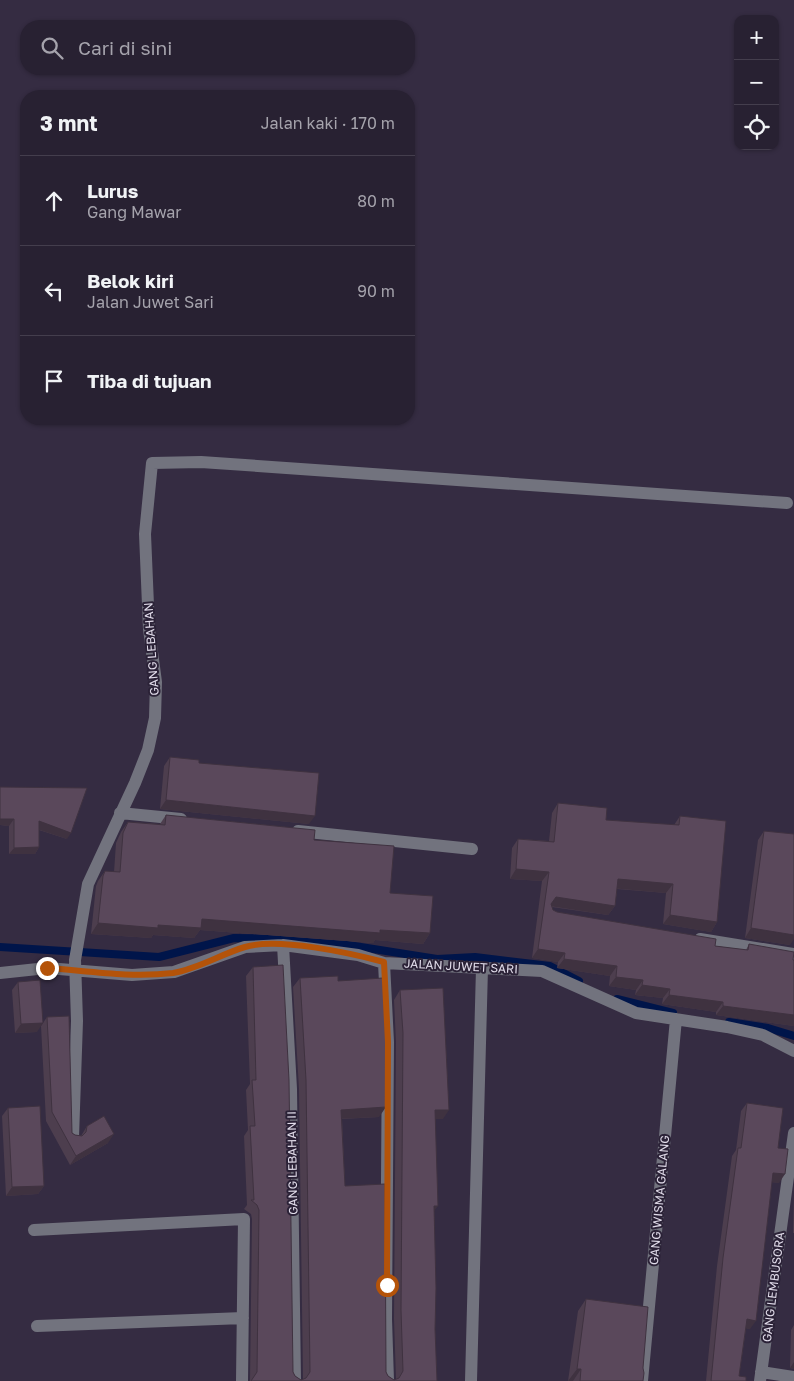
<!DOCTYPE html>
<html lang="id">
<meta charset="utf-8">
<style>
:root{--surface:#282132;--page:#342e3e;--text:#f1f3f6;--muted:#a5a3ac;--line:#443e4d}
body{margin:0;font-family:"Golos Text",sans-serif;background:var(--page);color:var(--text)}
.controls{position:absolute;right:15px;top:15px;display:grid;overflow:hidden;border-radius:10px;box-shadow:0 1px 4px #0004}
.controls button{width:45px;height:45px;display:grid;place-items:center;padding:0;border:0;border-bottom:1px solid var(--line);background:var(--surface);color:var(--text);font:25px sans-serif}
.stop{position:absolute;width:15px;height:15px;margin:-11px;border:4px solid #b45309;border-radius:50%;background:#fff}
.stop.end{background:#b45309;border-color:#fff;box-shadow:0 1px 5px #0008}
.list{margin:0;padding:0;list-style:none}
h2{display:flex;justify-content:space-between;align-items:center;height:65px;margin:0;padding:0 20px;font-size:21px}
h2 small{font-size:16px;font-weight:400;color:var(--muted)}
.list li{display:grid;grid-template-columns:32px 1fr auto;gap:15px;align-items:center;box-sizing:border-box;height:90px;padding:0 20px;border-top:1px solid var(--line)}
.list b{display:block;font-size:19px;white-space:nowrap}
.list p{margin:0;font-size:16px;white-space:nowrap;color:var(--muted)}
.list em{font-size:16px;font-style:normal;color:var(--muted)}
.icon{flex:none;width:28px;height:28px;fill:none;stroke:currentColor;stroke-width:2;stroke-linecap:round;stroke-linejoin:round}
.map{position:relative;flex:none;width:794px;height:1381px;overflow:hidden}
.search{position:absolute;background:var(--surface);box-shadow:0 1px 4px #0004;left:20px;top:20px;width:395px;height:55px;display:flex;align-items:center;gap:12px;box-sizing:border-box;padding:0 18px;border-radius:20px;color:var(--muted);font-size:19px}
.panel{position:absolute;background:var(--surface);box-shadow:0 1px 4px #0004;left:20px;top:90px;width:395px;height:335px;border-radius:20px}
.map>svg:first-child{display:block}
</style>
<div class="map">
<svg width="794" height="1381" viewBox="0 0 794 1381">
<rect width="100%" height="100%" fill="#352c42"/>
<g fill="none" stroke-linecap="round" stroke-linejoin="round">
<path stroke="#00154a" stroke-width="8" d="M 0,947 L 159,957 L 234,938 L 310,939 L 437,959 L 475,957 L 550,966 L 579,981
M 617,999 L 673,1013
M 729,1022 L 768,1028 L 794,1036"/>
<path stroke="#72737e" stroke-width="12" d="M 120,813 L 181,819
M 298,831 L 472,849
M 700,939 L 794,954
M 283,945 L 291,1089 L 295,1381
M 384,963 L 388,1042 L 386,1319 L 388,1381
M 0,973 L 47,968 L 132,975 L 174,972 L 245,947 L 283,945 L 358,955 L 384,963 L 542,971 L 636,1013 L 727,1027 L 763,1035 L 794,1051
M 73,1137 L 77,1021 L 75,960 L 88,884 L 135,783 L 148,750 L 155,718 L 156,682 L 149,629 L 145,534 L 152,463 L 201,462 L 787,503
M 34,1230 L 244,1219 L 242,1381
M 37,1326 L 243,1318
M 761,1372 L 794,1377
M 471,1381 L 482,968
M 642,1381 L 676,1019
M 760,1381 L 794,1133"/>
</g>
<path fill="#4d3e4e" d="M 170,757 L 199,763 L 309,824 L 160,809 L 164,766 Z
M 0,787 L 67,839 L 39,830 L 39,847 L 35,854 L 9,854 L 9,826 L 0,825 Z
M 558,803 L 606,820 L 674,825 L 680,816 L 717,922 L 711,932 L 663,924 L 666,893 L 617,889 L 615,906 L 608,915 L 552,907 L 553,910 L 557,912 L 715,946 L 746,950 L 749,944 L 794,960 L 794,1026 L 716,1015 L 716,1012 L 662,1004 L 663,998 L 635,995 L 636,990 L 609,986 L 610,976 L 557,968 L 558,962 L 532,958 L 542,881 L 510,879 L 512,848 L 518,839 L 549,841 L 552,813 Z
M 166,815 L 314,840 L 390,893 L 430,933 L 423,944 L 375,940 L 373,943 L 200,930 L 194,938 L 153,935 L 151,938 L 91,934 L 96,886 L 98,881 L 105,871 L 114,872 L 116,843 L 121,832 L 128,822 L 160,824 Z
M 764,831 L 790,945 L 745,938 L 758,840 Z
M 253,967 L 293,1372 L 295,1376 L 301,1380 L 303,1379 L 299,1089 L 293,987 L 300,978 L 338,981 L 379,1117 L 342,1119 L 345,1186 L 386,1372 L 388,1376 L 394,1380 L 396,1379 L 394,1319 L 396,1042 L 394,1000 L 400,990 L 443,1119 L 435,1119 L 434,1212 L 435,1329 L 437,1381 L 250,1381 L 252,1219 L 251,1214 L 244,1209 L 247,1205 L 244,1136 L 248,1130 L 246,1090 L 250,1084 L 246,976 Z
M 18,982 L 37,1032 L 15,1033 L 12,990 Z
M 47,1017 L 72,1133 L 75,1135 L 81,1136 L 87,1126 L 108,1143 L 70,1165 L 46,1121 L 41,1026 Z
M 747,1103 L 778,1148 L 779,1183 L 772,1182 L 750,1329 L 746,1328 L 739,1376 L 746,1381 L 706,1381 L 717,1266 L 732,1156 L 736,1150 L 741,1111 Z
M 8,1108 L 44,1186 L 38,1194 L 6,1196 L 2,1116 Z
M 794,1193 L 794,1233 L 793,1233 Z
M 586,1299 L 643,1368 L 643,1381 L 568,1381 L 578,1311 Z
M 794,1325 L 794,1369 L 790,1368 L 791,1330 Z"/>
<path fill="#3f3240" d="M 166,800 L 315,816 L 309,824 L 160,809 Z
M 0,819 L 14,819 L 9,826 L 0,825 Z
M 39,821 L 71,833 L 67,839 L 34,828 Z
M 39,847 L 35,854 L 9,854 L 14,848 Z
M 516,869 L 549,872 L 542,881 L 510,879 Z
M 618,879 L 673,884 L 666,893 L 611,888 Z
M 556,897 L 615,906 L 608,915 L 550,906 L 551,904 Z
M 670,915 L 717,922 L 711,932 L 663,924 Z
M 202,919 L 380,930 L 430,933 L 423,944 L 375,940 L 373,943 L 200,930 L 194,938 L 153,935 L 151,938 L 91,934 L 98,923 L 158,925 Z
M 751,928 L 794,935 L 794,939 L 790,945 L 745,938 Z
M 538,949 L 565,953 L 558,962 L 532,958 Z
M 564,959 L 617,966 L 610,976 L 557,968 Z
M 616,977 L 643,980 L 636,990 L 609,986 Z
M 642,985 L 670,989 L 663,998 L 635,995 Z
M 669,995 L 723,1002 L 716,1012 L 662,1004 Z
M 723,1006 L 794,1015 L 794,1026 L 716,1015 Z
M 43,1023 L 37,1032 L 15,1033 L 21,1024 Z
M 386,1107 L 379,1117 L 335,1119 L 341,1110 Z
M 435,1110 L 449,1110 L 443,1119 L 429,1119 Z
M 114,1134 L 108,1143 L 70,1165 L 76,1156 Z
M 773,1173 L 785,1174 L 779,1183 L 767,1182 Z
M 44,1186 L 38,1194 L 6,1196 L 12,1187 Z
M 434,1206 L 438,1206 L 431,1215 Z
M 747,1319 L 756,1321 L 750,1329 L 741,1328 Z
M 794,1362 L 794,1369 L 790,1368 Z
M 577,1369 L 581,1369 L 573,1381 L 568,1381 Z"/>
<path fill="#5a485b" stroke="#3f3240" d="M 170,757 L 199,760 L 199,763 L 319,773 L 315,816 L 166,800 Z
M 0,787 L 87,788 L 71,833 L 39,821 L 39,847 L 14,848 L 14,819 L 0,819 Z
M 558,803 L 607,808 L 606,820 L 679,825 L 680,816 L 726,821 L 717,922 L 670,915 L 673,884 L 618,879 L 615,906 L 556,897 L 551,904 L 553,910 L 557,912 L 716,939 L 715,946 L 748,950 L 749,944 L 794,952 L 793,960 L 794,960 L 794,1015 L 723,1006 L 723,1002 L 669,995 L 670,989 L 642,985 L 643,980 L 616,977 L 617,966 L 564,959 L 565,953 L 538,949 L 549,872 L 516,869 L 518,839 L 554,842 Z
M 166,815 L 315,830 L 314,840 L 394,846 L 390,893 L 433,896 L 430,933 L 380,930 L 380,933 L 202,919 L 201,928 L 158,925 L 158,928 L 98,923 L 103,876 L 105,871 L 120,872 L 123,833 L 128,822 L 165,825 Z
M 764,831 L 794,834 L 794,935 L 751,928 Z
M 283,965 L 289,1080 L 293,1372 L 295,1376 L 301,1380 L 306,1378 L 310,1372 L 306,1080 L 300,978 L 338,976 L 338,981 L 383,978 L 386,1033 L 386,1107 L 341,1110 L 345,1186 L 385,1184 L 386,1372 L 388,1376 L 394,1380 L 399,1378 L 403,1371 L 401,1310 L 403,1033 L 400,990 L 443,988 L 449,1110 L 435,1110 L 438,1206 L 434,1206 L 436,1288 L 435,1329 L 437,1381 L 251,1381 L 257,1372 L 259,1210 L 257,1205 L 251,1200 L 254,1200 L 250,1126 L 255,1126 L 252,1080 L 256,1080 L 253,967 Z
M 40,980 L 43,1023 L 21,1024 L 18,982 Z
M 69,1016 L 72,1133 L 75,1135 L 82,1136 L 86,1132 L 87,1126 L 104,1116 L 114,1134 L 76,1156 L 52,1112 L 47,1017 Z
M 747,1103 L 783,1108 L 778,1148 L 788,1149 L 785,1174 L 773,1173 L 756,1321 L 747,1319 L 739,1376 L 746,1377 L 746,1381 L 711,1381 L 723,1258 L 738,1148 L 741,1148 Z
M 40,1106 L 44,1186 L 12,1187 L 8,1108 Z
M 586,1299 L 648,1307 L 643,1368 L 644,1373 L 643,1381 L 580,1381 L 581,1369 L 577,1369 Z"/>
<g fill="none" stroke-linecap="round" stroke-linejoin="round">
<path stroke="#b45309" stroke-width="6" d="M 47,968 C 89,971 130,978 173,973 C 198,969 221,954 245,947 C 278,937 350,953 384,962 L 388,1042 L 387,1285"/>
</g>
<g text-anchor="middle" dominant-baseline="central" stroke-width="4" stroke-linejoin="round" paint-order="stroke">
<g font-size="12" fill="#e1dcea" stroke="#2b2237">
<text transform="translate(151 649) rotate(-94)">GANG LEBAHAN</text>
<text transform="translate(461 966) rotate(3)">JALAN JUWET SARI</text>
<text transform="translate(292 1163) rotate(-91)">GANG LEBAHAN II</text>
<text transform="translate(659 1200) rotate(-85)">GANG WISMA GALANG</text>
<text transform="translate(773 1287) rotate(-83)">GANG LEMBUSORA</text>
</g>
</g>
</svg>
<div class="controls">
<button>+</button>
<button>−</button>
<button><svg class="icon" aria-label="locate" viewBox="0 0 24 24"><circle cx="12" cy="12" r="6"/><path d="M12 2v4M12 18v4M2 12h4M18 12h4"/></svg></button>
</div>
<div class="stop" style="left:387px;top:1285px"></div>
<div class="stop end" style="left:47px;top:968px"></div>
<div class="search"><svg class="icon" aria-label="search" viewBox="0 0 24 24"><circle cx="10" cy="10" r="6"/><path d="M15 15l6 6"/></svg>Cari di sini</div>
<section class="panel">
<h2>3 mnt<small>Jalan kaki · 170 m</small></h2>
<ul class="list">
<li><svg class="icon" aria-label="ahead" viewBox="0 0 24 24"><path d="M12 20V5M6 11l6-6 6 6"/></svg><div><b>Lurus</b><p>Gang Mawar</p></div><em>80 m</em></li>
<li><svg class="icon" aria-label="left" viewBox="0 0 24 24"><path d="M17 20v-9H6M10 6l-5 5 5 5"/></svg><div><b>Belok kiri</b><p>Jalan Juwet Sari</p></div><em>90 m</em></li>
<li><svg class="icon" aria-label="arrive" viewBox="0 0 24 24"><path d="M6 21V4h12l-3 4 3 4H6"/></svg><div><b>Tiba di tujuan</b></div></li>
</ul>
</section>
</div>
